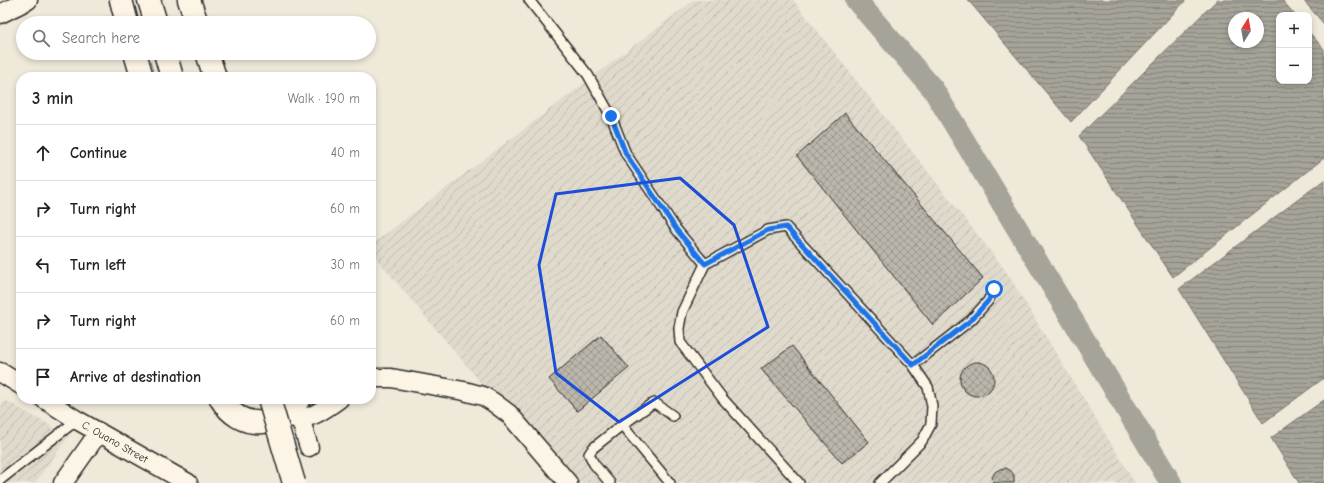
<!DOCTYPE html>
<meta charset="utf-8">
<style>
:root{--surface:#fff;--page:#f2f2f2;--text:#222;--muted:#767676;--line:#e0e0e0}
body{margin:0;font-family:"Comic Neue",sans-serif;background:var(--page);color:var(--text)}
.controls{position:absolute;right:12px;top:12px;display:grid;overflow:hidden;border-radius:8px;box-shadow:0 2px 6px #0003}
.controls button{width:36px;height:36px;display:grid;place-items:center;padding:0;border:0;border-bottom:1px solid var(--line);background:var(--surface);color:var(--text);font:20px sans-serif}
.compass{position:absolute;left:1228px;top:12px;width:36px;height:36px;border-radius:50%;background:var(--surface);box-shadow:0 2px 6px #0003;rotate:11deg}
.stop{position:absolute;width:12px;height:12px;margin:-9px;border:3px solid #1a73e8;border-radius:50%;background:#fff}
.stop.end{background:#1a73e8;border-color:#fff;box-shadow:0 1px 4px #0008}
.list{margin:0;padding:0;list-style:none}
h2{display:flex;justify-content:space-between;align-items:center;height:52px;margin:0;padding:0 16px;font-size:17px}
h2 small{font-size:13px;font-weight:400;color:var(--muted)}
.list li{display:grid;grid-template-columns:26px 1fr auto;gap:12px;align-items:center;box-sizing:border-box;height:56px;padding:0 16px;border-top:1px solid var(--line)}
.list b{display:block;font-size:15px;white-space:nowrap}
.list em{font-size:13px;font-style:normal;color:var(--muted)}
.icon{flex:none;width:22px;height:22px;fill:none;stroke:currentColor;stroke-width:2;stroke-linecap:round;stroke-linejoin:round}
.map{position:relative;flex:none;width:1324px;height:483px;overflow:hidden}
.search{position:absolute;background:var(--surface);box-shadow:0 2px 6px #0003;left:16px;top:16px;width:360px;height:44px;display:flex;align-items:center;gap:10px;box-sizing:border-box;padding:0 14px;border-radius:22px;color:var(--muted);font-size:15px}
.panel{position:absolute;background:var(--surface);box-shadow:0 2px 6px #0003;left:16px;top:72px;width:360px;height:332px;border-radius:16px}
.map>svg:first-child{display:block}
</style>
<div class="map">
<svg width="1324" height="483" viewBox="0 0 1324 483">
<defs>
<pattern id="industrial-furrows" width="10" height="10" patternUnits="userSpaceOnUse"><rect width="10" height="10" fill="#e0dacc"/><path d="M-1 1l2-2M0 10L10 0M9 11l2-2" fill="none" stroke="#c0bbaf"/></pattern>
<pattern id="water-rules" width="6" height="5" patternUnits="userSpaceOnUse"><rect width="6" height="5" fill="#a6a399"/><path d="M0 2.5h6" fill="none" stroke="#87857d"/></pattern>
<pattern id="building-cross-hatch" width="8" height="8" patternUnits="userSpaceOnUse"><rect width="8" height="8" fill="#bcb7ac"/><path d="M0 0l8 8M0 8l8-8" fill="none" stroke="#99958c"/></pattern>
</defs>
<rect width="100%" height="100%" fill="#efe9da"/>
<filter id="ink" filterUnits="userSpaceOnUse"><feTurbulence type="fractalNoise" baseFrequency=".025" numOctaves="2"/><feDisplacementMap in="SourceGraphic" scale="8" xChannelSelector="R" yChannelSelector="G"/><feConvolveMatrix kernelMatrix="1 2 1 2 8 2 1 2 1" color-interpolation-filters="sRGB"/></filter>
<g filter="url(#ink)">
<path fill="url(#industrial-furrows)" d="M 694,0 L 793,0 L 1006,271 L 1135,483 L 565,483 L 371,252 L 371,245 Z
M 5,400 L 69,436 L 35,483 L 0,483 L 0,407 Z"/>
<path fill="url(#water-rules)" stroke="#75736d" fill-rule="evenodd" d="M 968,0 L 1186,0 L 1071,122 Z
M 1217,0 L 1282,0 L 1295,15 L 1279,15 L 1279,81 L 1309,81 L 1309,32 L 1324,49 L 1324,158 L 1173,277 L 1079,136 ZM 1234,18 L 1258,18 L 1258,42 L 1234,42 Z
M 1303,0 L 1324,0 L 1324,24 Z
M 1324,180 L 1324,378 L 1263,423 L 1179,289 Z
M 1324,400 L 1324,483 L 1299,483 L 1271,438 Z"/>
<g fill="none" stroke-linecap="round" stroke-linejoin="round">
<path stroke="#a6a399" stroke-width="22" d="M 856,0 L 933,89 L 1171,483"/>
</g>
<path fill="url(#building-cross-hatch)" stroke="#2b2b2b" d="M 845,113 L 983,278 L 933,325 L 797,156 Z
M 601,335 L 629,368 L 577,411 L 549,379 Z
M 792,346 L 869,442 L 842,463 L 761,369 Z
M960 379a17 17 0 1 1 34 0a17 17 0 1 1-34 0Z
M 1006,468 L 1011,471 L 1014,475 L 1014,483 L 993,483 L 992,477 L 995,472 L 1000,469 Z"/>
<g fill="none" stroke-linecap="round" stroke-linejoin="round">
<defs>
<path id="service" d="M 529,0 L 588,75 L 611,116 L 626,154 L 676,229 L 705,264 L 682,312 L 679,328 L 680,342 L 723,399 L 799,483
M 705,264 L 768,230 L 786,227 L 913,365 L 928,387 L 932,406 L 931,424 L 922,441 L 880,483
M 913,365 L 971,320 L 988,301 L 994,289
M 0,480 L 77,420
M 610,483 L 594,464 L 589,454 L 593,448 L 622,425
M 670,483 L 622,425 L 650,405 L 655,403 L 673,416"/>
<g id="minor">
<path d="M 0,14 L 28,0"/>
<path d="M 0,372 L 21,385"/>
<path d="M 371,379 L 376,378 L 391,378 L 464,391 L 483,396 L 493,402 L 509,414 L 568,483"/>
<path id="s1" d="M 44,399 L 77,420 L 188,483"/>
<path d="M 281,416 C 308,422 318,414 339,399"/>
<path d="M 300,418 L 309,447"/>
<path d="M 63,483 L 99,432"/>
</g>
<path id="primary" d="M 121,0 L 127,23
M 149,0 L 156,23
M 189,0 L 197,23
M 135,53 L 142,77
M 165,53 L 172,77
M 207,53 L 215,77
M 221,399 C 240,431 278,429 299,399"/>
</defs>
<use href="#service" stroke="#2b2b2b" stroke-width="12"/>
<use href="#minor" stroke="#2b2b2b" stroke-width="21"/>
<use href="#primary" stroke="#2b2b2b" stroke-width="25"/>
<use href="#service" stroke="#fcf5e5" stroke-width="9"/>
<use href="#minor" stroke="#fcf5e5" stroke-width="18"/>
<use href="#primary" stroke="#fcf5e5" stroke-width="22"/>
<defs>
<path id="primary-bridge" d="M 269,399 L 294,483"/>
</defs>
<use href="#primary-bridge" stroke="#2b2b2b" stroke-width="25" stroke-linecap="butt"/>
<use href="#primary-bridge" stroke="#fcf5e5" stroke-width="22"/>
</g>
</g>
<g fill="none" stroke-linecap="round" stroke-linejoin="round" filter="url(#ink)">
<path stroke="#1a73e8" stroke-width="5" d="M 611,116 L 626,154 L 676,229 L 705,264 L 768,230 L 786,227 L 913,365 L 971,320 L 988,301 L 994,289"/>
</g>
<path fill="none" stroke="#1d4ed8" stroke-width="3" stroke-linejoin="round" d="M 680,178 L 734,225 L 768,327 L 619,422 L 556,373 L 539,265 L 556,194 Z"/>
<g text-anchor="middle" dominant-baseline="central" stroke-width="3.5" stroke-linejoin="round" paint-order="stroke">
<g font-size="11" fill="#2b2b2b" stroke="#fcf5e5">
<text stroke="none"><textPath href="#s1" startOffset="83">C. Ouano Street</textPath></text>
</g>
</g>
</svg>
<div class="controls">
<button>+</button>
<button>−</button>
</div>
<svg class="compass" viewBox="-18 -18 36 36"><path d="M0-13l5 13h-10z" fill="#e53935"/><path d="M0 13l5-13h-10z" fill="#767676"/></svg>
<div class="stop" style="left:994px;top:289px"></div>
<div class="stop end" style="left:611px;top:116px"></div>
<div class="search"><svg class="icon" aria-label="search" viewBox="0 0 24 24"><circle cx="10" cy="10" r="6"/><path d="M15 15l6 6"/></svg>Search here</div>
<section class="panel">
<h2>3 min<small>Walk · 190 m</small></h2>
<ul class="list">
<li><svg class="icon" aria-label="ahead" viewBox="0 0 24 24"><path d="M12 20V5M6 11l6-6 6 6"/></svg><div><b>Continue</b></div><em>40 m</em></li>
<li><svg class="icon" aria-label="right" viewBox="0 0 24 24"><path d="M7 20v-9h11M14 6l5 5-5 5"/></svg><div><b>Turn right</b></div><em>60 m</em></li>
<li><svg class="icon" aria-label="left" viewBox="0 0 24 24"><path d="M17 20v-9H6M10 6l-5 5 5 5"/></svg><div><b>Turn left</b></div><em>30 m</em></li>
<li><svg class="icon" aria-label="right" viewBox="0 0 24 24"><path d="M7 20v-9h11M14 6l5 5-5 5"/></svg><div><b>Turn right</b></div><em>60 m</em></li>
<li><svg class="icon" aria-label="arrive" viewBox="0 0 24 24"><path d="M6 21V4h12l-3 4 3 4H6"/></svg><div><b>Arrive at destination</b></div></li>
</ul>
</section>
</div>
